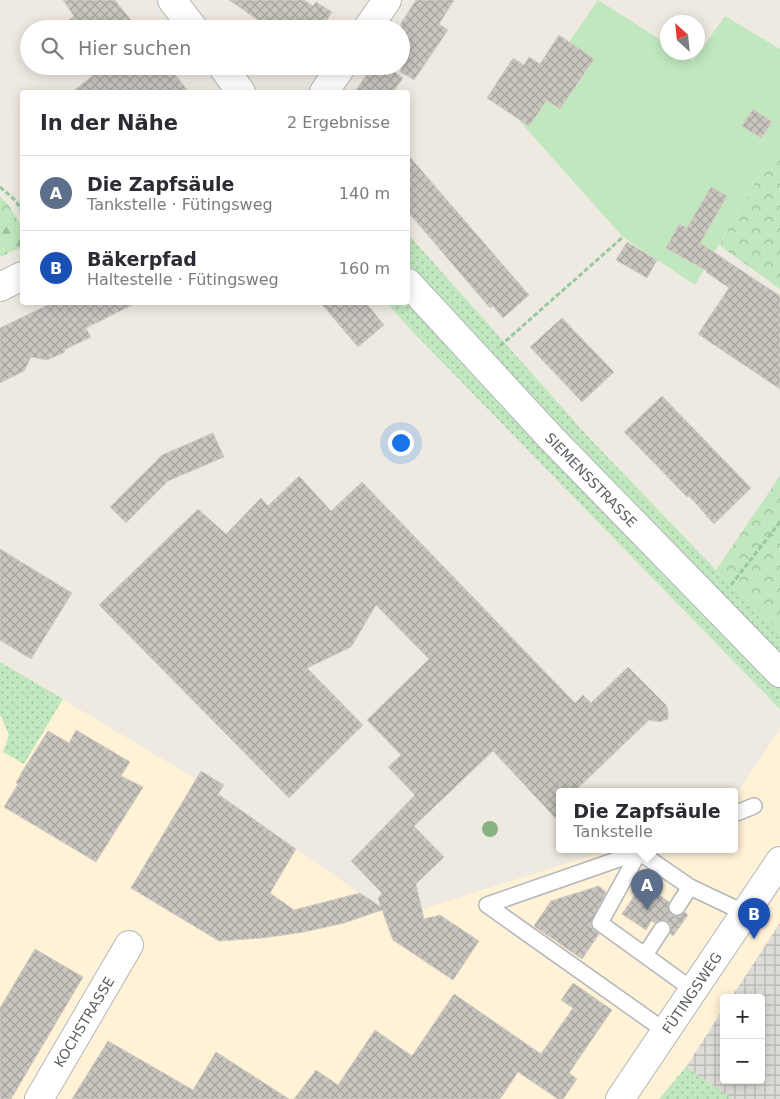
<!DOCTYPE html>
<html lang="de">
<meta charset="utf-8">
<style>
:root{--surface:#fff;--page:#f2f2f3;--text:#2b2b33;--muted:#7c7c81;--line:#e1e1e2;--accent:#f02726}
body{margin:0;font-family:"DejaVu Sans",sans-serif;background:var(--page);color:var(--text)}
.controls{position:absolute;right:15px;bottom:15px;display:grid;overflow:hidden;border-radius:5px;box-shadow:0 2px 12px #0003}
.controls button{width:45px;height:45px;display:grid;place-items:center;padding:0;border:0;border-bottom:1px solid var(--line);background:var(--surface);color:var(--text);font:25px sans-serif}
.compass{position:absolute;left:660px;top:15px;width:45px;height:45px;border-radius:50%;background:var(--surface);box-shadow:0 2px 12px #0003;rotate:333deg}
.you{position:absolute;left:400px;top:442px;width:18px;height:18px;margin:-12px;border:4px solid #fff;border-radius:50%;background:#1a73e8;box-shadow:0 0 0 8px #1a73e833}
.badge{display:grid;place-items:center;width:32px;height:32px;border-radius:50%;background:var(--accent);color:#fff;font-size:16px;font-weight:700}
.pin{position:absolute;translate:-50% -41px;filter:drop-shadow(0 1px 2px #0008)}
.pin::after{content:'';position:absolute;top:26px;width:18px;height:15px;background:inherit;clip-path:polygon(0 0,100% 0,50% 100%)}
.popup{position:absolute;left:556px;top:788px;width:182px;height:65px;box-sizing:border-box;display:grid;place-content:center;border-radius:5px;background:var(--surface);filter:drop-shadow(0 1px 4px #0005);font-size:16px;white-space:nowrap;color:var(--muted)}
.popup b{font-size:19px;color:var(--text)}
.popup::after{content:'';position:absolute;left:50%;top:100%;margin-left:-10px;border:10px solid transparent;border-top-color:var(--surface)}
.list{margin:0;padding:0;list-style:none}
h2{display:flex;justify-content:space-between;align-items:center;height:65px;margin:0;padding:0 20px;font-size:21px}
h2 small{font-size:16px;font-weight:400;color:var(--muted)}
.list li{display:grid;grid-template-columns:32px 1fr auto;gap:15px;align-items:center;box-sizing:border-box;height:75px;padding:0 20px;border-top:1px solid var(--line)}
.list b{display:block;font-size:19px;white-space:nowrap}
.list p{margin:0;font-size:16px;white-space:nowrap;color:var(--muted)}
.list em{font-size:16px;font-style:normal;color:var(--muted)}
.icon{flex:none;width:28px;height:28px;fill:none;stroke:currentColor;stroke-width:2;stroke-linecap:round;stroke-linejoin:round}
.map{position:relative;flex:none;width:780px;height:1099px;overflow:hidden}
.search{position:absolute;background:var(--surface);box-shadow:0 2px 12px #0003;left:20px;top:20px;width:390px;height:55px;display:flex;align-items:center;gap:12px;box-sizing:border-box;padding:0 18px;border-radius:28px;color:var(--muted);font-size:19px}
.panel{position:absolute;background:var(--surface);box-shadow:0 2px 12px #0003;left:20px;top:90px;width:390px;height:215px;border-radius:5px}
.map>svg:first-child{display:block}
</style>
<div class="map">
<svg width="780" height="1099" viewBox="0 0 780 1099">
<defs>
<pattern id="industrial-grid" width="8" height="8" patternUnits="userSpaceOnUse" patternTransform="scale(1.25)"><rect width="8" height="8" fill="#dedcd7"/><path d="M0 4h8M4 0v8" fill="none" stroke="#b7b6b2"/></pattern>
<pattern id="grass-dots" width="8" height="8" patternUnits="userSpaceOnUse" patternTransform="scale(1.25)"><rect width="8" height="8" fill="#c0e7bd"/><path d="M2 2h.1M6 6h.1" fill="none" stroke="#9fbe9d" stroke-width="1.8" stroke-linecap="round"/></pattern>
<pattern id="forest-firs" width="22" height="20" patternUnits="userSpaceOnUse" patternTransform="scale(1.25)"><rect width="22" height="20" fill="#c0e7bd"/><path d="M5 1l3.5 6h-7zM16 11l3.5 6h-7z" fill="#9fbe9d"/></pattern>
<pattern id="park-crowns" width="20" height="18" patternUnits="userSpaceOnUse" patternTransform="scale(1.25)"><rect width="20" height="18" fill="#c0e7bd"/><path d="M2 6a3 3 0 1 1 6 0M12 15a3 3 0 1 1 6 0" fill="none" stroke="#9fbe9d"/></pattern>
<pattern id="building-cross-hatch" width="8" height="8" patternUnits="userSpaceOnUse" patternTransform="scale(1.25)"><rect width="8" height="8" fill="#c9c5bf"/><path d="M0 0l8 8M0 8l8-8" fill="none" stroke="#a6a39f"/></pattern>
</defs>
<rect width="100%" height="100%" fill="#eeeae2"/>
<path fill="#fff2d6" d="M 0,662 L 196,779 L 395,918 L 611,849 L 734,849 L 735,796 L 780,729 L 780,923 L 731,998 L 724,998 L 724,1008 L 686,1067 L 659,1099 L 0,1099 Z"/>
<path fill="url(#industrial-grid)" d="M 780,923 L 780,1099 L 733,1099 L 686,1067 L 724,1008 L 724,1080 L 761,1080 L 761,998 L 731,998 Z"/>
<path fill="url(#grass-dots)" d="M 408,234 L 592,441 L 716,570 L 780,632 L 780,709 L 411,330 L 387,303 L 408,302 Z
M 0,662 L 63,699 L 24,764 L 3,752 L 9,735 L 0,714 Z
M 686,1067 L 733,1099 L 659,1099 Z"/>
<path fill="url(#forest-firs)" d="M 0,221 L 19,222 L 22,229 L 22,247 L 0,257 Z"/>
<path fill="url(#park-crowns)" d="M 780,140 L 780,289 L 719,245 Z
M 0,197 L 8,204 L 19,222 L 0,221 Z
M 780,476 L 780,632 L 716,570 Z"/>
<path fill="#c0e7bd" d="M 598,0 L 667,44 L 668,52 L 680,53 L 693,61 L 725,16 L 780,49 L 780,140 L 695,285 L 623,237 L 517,118 Z"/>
<path fill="url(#building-cross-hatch)" stroke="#d3ccc0" d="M 63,0 L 115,0 L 138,29 L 58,29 L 74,16 Z
M 229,0 L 304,0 L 313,6 L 316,2 L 332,12 L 321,29 L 271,29 Z
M 416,0 L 454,0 L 439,24 L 448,30 L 414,80 L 401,72 L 401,23 Z
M 559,35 L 594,59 L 560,109 L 547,100 L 529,126 L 487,98 L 513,58 L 524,65 L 529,57 L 540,64 Z
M 105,66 L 168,66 L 189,92 L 72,92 Z
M 372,66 L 386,66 L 403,78 L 393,92 L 355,92 Z
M 753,109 L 772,122 L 761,138 L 742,126 Z
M 408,155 L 529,295 L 503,318 L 493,306 L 490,308 L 408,212 Z
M 711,187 L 727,196 L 700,243 L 780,296 L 780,389 L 698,334 L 729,288 L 706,272 L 707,271 L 666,248 L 679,224 L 687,228 Z
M 627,242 L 657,260 L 647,278 L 616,260 Z
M 54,302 L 138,302 L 86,328 L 91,337 L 64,350 L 65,352 L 47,360 L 31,357 L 24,371 L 0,383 L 0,328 Z
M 320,302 L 365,302 L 384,325 L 358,347 Z
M 562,318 L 614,372 L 582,402 L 530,347 Z
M 662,396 L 751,488 L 714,524 L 689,496 L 687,497 L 624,432 Z
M 213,433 L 224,457 L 168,481 L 126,523 L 110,507 L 162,455 Z
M 299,476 L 331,511 L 362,482 L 575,703 L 583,695 L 591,703 L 628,667 L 666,705 L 668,710 L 668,719 L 659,722 L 649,720 L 575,791 L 560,791 L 560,823 L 493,751 L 414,826 L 444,857 L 416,884 L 424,919 L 440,915 L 479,941 L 453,980 L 393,940 L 382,910 L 344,923 L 304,932 L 262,938 L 219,941 L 131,888 L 201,771 L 224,785 L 218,794 L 296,849 L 270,893 L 294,910 L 360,893 L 381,907 L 378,898 L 382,893 L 351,861 L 415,795 L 388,767 L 401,755 L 367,720 L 429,659 L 376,605 L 351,647 L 307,668 L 363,725 L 289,798 L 99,605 L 198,509 L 226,534 L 261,498 L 268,506 Z
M 0,549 L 72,593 L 31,659 L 0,640 Z
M 76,730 L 130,762 L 121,776 L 143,787 L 96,862 L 4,807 L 18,784 L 16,783 L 22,772 L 48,731 L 69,743 Z
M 643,883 L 669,902 L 668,907 L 672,915 L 677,916 L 685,912 L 688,915 L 673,936 L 670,934 L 671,925 L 667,921 L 662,920 L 655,923 L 651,921 L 646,930 L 622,914 Z
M 599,886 L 606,892 L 591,923 L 592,928 L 599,934 L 582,959 L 534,926 L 551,901 Z
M 35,949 L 83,977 L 11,1099 L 0,1099 L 0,1008 Z
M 573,983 L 612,1010 L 569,1073 L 577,1079 L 563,1099 L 558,1099 L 518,1072 L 500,1099 L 294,1099 L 316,1070 L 338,1085 L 375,1030 L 412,1056 L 454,994 L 541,1054 L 573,1008 L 561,1000 Z
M 108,1041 L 193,1090 L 216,1052 L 289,1099 L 72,1099 Z"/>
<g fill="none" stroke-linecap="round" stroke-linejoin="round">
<defs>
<path id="lane" d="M 734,814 L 754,806
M 642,851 L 639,852 L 600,923 L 693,990
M 690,887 L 745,913
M 645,955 L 662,929
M 665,1031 L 487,905 L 639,852 L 690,887 L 677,907"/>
<path id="street" d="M 172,0 L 194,29
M 367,29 L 387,0
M 222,66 L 241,92
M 324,92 L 342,66
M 408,283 L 552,439 L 780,673
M 0,287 L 22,276
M 39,1099 L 129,945
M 620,1099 L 780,861"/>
</defs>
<use href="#lane" stroke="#b3b6ba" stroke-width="18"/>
<use href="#street" stroke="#b3b6ba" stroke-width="30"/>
<path stroke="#96c8a1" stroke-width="3" stroke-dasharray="5 2.5" stroke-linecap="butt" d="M 0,187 L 16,201 L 22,212
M 500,346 L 623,237
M 731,585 L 780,522"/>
<use href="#lane" stroke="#fff" stroke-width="15"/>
<use href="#street" stroke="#fff" stroke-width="28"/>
</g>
<circle fill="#87b281" cx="490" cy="829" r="8"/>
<g text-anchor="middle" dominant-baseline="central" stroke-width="4.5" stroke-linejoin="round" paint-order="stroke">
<g font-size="14" fill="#5a5f64" stroke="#fff">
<text transform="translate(591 480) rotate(46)">SIEMENSSTRASSE</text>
<text transform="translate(692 993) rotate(-56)">FÜTINGSWEG</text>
<text transform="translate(84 1022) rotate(-59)">KOCHSTRASSE</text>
</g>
</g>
</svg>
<div class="controls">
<button>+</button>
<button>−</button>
</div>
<svg class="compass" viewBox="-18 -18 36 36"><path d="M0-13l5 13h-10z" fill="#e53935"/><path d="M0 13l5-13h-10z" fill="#7c7c81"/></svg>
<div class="you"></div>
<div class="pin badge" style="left:647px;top:910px;background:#5c6f8a">A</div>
<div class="popup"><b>Die Zapfsäule</b>Tankstelle</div>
<div class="pin badge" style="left:754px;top:939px;background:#1a4fb4">B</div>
<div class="search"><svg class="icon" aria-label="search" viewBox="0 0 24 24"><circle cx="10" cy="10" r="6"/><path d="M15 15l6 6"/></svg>Hier suchen</div>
<section class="panel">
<h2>In der Nähe<small>2 Ergebnisse</small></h2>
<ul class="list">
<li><span class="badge" style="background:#5c6f8a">A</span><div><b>Die Zapfsäule</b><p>Tankstelle · Fütingsweg</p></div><em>140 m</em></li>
<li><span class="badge" style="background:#1a4fb4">B</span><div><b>Bäkerpfad</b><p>Haltestelle · Fütingsweg</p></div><em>160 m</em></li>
</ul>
</section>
</div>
